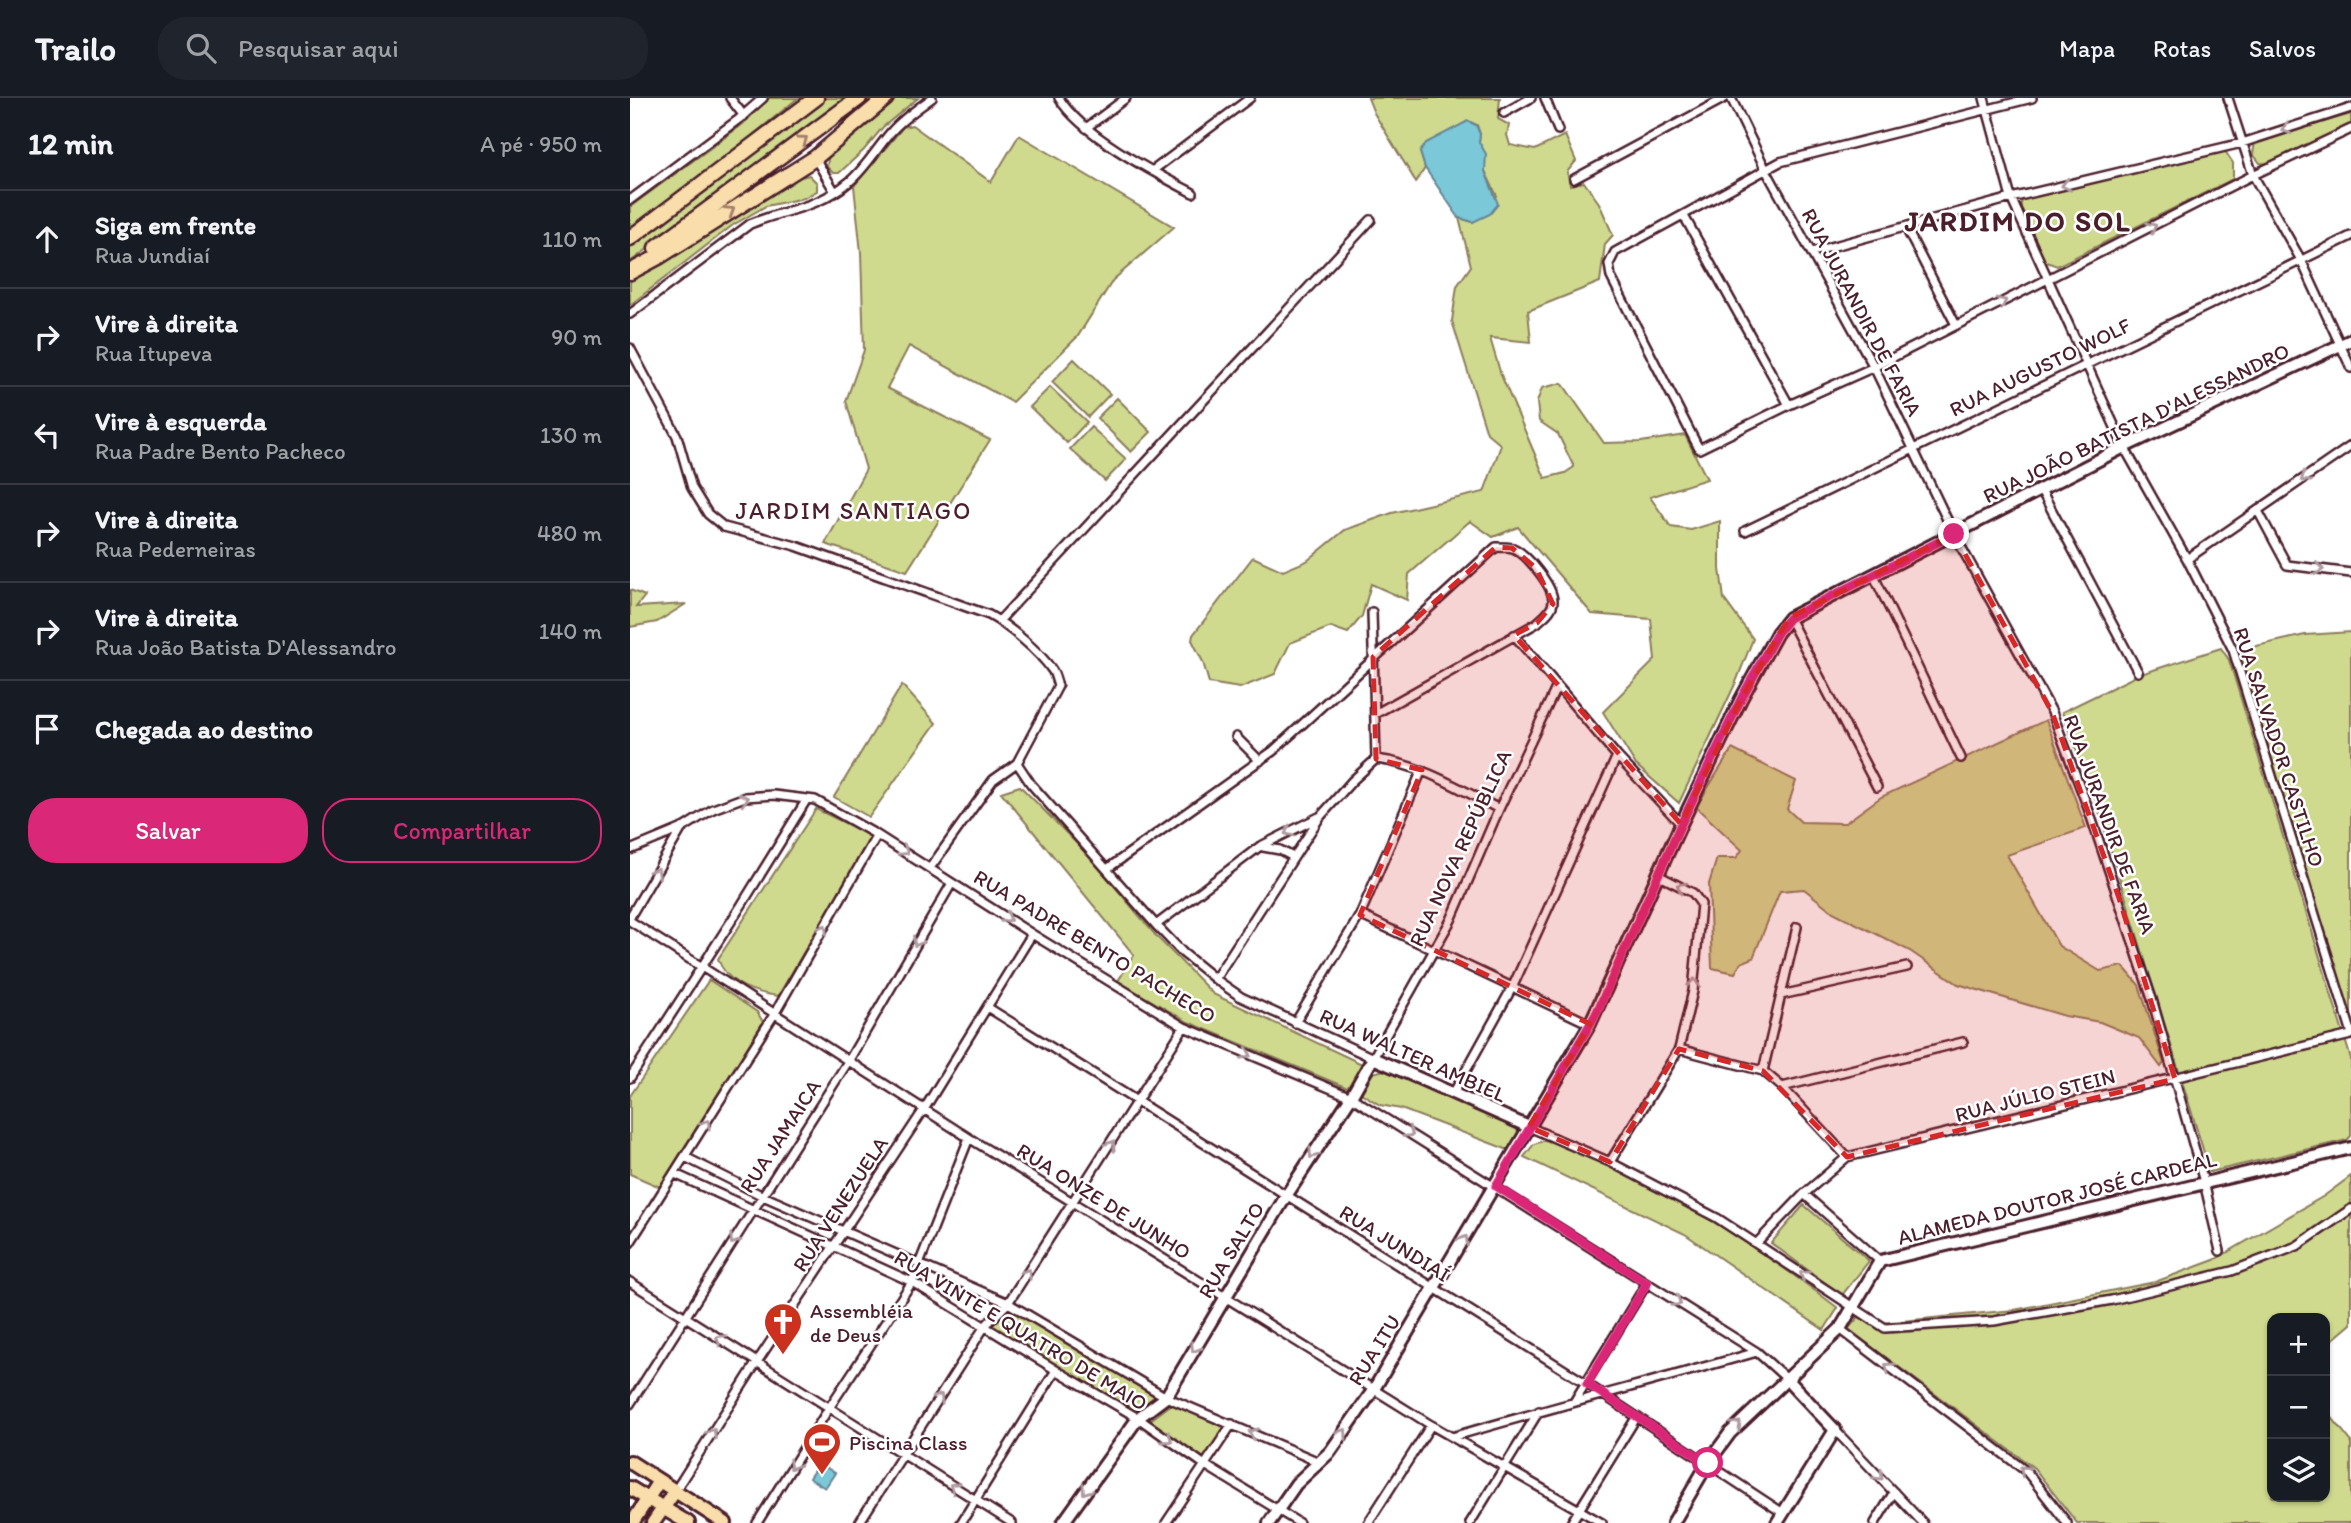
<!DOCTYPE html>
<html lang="pt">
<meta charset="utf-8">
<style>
:root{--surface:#171b24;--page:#20242c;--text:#f1f3f6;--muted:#9ea1a6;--line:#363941;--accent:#db2777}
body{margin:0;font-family:Itim,sans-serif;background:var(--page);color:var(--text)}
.controls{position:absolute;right:21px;bottom:21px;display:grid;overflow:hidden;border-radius:14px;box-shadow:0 2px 5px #0004}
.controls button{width:63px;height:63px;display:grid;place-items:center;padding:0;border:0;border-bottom:2px solid var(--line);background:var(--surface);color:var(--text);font:35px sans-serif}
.stop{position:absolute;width:21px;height:21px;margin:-16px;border:5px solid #db2777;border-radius:50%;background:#fff}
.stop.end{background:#db2777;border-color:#fff;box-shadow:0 2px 7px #0008}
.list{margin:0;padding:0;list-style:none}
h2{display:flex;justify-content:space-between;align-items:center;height:91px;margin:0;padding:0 28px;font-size:30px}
h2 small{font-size:23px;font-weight:400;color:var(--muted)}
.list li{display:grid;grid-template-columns:46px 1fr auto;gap:21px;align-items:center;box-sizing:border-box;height:98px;padding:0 28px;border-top:2px solid var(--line)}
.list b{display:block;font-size:26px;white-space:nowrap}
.list p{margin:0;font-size:23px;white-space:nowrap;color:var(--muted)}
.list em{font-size:23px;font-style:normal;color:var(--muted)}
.actions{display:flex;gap:14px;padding:21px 28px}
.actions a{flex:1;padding:16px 0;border:2px solid var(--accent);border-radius:28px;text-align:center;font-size:24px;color:var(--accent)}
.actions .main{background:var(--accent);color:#fff}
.icon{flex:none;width:38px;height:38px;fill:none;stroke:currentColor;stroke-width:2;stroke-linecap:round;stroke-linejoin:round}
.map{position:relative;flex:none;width:1721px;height:1425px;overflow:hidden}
header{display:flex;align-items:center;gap:42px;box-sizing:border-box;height:98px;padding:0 35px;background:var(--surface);border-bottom:2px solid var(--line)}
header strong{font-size:33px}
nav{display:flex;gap:38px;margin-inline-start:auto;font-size:24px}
.search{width:490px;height:63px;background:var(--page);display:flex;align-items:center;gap:18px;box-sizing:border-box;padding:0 24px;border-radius:28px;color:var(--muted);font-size:26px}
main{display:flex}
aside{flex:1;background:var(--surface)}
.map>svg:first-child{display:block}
</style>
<header>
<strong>Trailo</strong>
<div class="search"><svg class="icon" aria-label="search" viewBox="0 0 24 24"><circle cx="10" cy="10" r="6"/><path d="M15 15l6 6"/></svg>Pesquisar aqui</div>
<nav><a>Mapa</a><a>Rotas</a><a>Salvos</a></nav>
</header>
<main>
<aside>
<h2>12 min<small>A pé · 950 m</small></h2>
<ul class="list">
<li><svg class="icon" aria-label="ahead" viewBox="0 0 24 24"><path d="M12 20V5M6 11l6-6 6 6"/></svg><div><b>Siga em frente</b><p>Rua Jundiaí</p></div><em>110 m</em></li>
<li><svg class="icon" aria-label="right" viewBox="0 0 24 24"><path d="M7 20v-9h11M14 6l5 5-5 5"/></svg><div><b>Vire à direita</b><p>Rua Itupeva</p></div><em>90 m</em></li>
<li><svg class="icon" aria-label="left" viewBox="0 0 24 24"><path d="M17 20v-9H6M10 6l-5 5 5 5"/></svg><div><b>Vire à esquerda</b><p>Rua Padre Bento Pacheco</p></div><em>130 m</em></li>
<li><svg class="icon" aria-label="right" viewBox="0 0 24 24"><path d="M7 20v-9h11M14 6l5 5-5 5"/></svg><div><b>Vire à direita</b><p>Rua Pederneiras</p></div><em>480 m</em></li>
<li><svg class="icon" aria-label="right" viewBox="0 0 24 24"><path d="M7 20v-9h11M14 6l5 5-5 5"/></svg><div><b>Vire à direita</b><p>Rua João Batista D'Alessandro</p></div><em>140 m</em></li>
<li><svg class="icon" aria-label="arrive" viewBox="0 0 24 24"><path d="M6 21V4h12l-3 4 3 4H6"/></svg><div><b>Chegada ao destino</b></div></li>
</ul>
<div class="actions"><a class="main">Salvar</a><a>Compartilhar</a></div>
</aside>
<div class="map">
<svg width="1721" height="1425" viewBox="0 0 1721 1425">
<rect width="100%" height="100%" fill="#fff"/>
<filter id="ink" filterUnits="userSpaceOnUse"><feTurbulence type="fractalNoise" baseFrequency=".0143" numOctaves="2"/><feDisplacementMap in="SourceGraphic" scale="14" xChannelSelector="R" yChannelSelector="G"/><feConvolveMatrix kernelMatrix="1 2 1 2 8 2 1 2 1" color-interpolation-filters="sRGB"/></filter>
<g filter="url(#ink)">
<path fill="#cfda8e" stroke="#8c7c5c" stroke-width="2" d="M 139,0 L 168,0 L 48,98 L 0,132 L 0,109 L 113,26 Z
M 195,0 L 221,0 L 0,164 L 0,147 Z
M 261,0 L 288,0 L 253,29 L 234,52 L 209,75 L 203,75 L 197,69 L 198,61 L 203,51 Z
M 738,0 L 870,0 L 868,21 L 879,27 L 877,37 L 880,47 L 905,52 L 935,37 L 946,63 L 937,74 L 940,87 L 954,84 L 969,105 L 983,137 L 975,146 L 970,184 L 898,213 L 901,244 L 860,240 L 871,277 L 915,380 L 935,375 L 944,369 L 928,336 L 909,323 L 907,304 L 912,290 L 932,285 L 974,345 L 1011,344 L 1055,337 L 1077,381 L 1020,399 L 1041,429 L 1061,432 L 1090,423 L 1090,471 L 1094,501 L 1123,541 L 1106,584 L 1049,705 L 1006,667 L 973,614 L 1025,562 L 1021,521 L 962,516 L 888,429 L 863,439 L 840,423 L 779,476 L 777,502 L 741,486 L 732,518 L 718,535 L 701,529 L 660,545 L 645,576 L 610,590 L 579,585 L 573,564 L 562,542 L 563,537 L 623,459 L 653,473 L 677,463 L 715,432 L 762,415 L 854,394 L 871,347 L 857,335 L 822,223 L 827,188 L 841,168 L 829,120 L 843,124 L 867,98 L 855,73 L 855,57 L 849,44 L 850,36 L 847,27 L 838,23 L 790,54 L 795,70 L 786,84 L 744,15 Z
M 1721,16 L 1721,27 L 1639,66 L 1630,65 L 1623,56 L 1625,44 Z
M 282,27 L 361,84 L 389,37 L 544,129 L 483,182 L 448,238 L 382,304 L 279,248 L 257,290 L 360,342 L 277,473 L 195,446 L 236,371 L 216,303 L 234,252 L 231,155 L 224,88 L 273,29 Z
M 1595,53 L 1603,65 L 1603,81 L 1427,168 L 1414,163 L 1390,111 L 1391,105 L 1395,100 Z
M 179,77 L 187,85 L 187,93 L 174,100 L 136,108 L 103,127 L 0,207 L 0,184 L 8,178 L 158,82 Z
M 444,261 L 480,296 L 458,319 L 422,284 Z
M 420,289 L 457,324 L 437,345 L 400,309 Z
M 487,300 L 521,334 L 501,354 L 467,320 Z
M 461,329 L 496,361 L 475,383 L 440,351 Z
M 0,492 L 15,498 L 6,509 L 56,506 L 27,524 L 0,529 Z
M 1721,534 L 1721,921 L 1660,734 L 1609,552 L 1675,537 Z
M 1591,550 L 1599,562 L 1721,961 L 1721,1038 L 1717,1042 L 1580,1074 L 1466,703 L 1432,614 L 1508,577 Z
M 272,587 L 306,625 L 239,719 L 204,699 Z
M 1416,622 L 1456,730 L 1377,757 L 1429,848 L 1470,873 L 1493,868 L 1509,887 L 1534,965 L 1531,969 L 1509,940 L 1470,924 L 1435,918 L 1328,886 L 1280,853 L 1203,814 L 1174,791 L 1150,793 L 1123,860 L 1111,865 L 1105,875 L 1082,870 L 1079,786 L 1087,760 L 1106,760 L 1112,752 L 1066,709 L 1102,651 L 1166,683 L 1157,711 L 1171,724 L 1215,725 L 1251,699 Z
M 390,688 L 459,758 L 527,839 L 583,896 L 732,966 L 720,991 L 558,924 L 488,883 L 504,857 L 371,694 Z
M 186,711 L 242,738 L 148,898 C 124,895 97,886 88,861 Z
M 79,882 L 127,914 L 133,924 L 30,1089 L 0,1076 L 0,998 Z
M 754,972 L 886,1029 L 889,1037 L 881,1053 L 771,1011 L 750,1007 L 731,995 L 743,975 Z
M 916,1042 C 941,1050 965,1062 990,1073 C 1069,1110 1139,1157 1208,1210 L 1194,1232 L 1055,1136 L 894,1059 L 904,1046 Z
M 1721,1078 L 1721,1226 L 1695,1248 L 1695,1220 L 1642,1220 L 1642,1399 L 1695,1399 L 1695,1311 L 1721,1343 L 1721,1425 L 1447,1425 L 1404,1370 L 1218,1231 L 1234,1213 L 1252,1225 L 1384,1212 L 1525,1184 L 1584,1162 L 1694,1098 Z
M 1174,1107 L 1239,1163 L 1212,1197 L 1141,1145 Z
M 378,1205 L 536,1299 L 508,1320 L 355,1228 Z
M 546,1303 L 602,1326 L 575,1367 L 515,1326 Z"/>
<path fill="#7ac8d8" stroke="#678493" stroke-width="2" d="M 838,23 L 846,27 L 850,36 L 849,44 L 856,56 L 855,73 L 868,106 L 860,116 L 843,124 L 829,120 L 795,70 L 790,54 L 796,45 Z
M 189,1365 L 205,1375 L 195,1390 L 179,1380 Z"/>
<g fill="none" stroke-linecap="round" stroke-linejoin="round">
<defs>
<path id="street" d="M 100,0 L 114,18
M 429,0 C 451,37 525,75 563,95
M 915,0 L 928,32
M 1101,0 L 1136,72 L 1244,269 L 1324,436 L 1422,614 L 1458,710 L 1522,901 L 1574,1084 L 1590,1153
M 1354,0 L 1381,100 L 1418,181 L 1494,349 L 1557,461 L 1603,552 L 1721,933
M 1402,0 L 1150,64 L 985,154 L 979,166 L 981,179 L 1069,351 L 1159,307 L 1244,269 L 1623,77 L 1721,31
M 1598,0 L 1623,77 L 1671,162 L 1721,270
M 874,15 L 901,0
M 456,30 L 496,0
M 185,60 L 205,94
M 522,73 L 620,0
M 944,81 L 1095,0
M 0,102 L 109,21 L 133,0
M 1054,118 L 1159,307
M 1276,130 L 1326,227
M 1182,154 L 1381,100 L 1612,45 L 1721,10
M 0,216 L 120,126 C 158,110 185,112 219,84 C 235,71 247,50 261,34 C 273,20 287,11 302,0
M 0,250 L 47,338 L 62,390 L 78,416 L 94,429 L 166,448 L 359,517 C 379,528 409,553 422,572 C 425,576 426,583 428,588 L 387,665 L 363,682 L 300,770
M 1411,392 L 1508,574
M 1628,413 L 1657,467 L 1721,475
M 1115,433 L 1721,138
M 1557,461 L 1721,348
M 1243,476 L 1331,660
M 742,514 L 746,661
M 1159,520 L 1247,689
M 369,523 L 741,122
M 884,537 L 987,658 L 1051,726
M 606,639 L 630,663
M 746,661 C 790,666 830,691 869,711
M 387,665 L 401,686 L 526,827 L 553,855 L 585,881 L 611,899 L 743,960 L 821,822 L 869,711 L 927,588
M 633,749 L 650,752 L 663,759
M 0,752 L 53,730 L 83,711 L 115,699 L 144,697 L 185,702 L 247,737 L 402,836 L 554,929 L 721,999 L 1127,1254 L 1157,1281
M 477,771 L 643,653 L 866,449 C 871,449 878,449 883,450 C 897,456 923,488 923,503 C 923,513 913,519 907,525 L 745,616
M 730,817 L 960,926
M 0,819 L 52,730
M 0,823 L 339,1040 L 801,1327 L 972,1425
M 526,827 L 629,749 L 689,719
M 585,881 L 690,719 L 722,683 L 746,661
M 1151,897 L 1277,869
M 357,909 L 957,1286 L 1153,1415
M 665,925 L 730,817 L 792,672
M 1049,951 L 1133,973 L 1152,989 L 1217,1059
M 1133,973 L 1167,829
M 0,980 L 111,808 L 177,701
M 1152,989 L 1333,944
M 823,996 L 883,888 L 987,658
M 899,1029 L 980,1064 L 1087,1120 L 1255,1230 L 1364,1223 L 1482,1202 L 1602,1173 L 1667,1148 L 1721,1111
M 55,1059 L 133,1098 L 378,1205 L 536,1299 L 689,1364
M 980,1064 L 1049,951 L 1063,893 L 1071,806 L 1063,795 L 1028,777
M 45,1076 L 282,1184 L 426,1272 L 508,1320 L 575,1367 L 669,1425
M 1174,1096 L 1250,1163
M 0,1145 L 145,915 L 247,737
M 1127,1145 L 1174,1096 L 1217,1059 L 1721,937
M 0,1184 L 382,1425
M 1210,1231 L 1397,1374 L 1437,1425
M 944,1304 L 1017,1185
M 0,1306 L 219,962 L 322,785
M 1205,1332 L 1293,1425
M 822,1339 C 923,1309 1026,1283 1127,1254
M 45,1393 L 127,1264 L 295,1010 L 402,836
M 127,1425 L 199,1310 L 282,1184 L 339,1040
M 229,1425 L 355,1228 L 378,1205 L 554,929
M 331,1425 L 426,1272
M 536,1425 L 602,1326
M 738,1425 L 801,1327
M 840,1425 L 909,1313
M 941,1425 L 1006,1320
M 1245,1425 L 1264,1394"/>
<path id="secondary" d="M 433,1425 L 508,1320 L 536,1299 L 656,1098 L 721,999 L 743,960 L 899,1029
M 639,1425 L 666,1386 L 700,1354 L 744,1291 L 960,926 L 1051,726 L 1111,601 L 1147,535 L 1159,520 L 1494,349 L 1721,242
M 1043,1425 L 1078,1365 L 1100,1335 L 1210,1231 L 1250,1163 L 1721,1050
M 1147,1425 L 1205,1332 L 1157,1281"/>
<path id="primary" d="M 0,1364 L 95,1425
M 0,1390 L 58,1425
M 2,1425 L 29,1383
M 23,1425 L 45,1393"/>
<path id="highway" d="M 0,140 L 186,0
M 26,150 L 229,0
M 0,174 L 30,158 L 185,60 L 256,0"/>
</defs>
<use href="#street" stroke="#4a1f2b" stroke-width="12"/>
<use href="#secondary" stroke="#4a1f2b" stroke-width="16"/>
<use href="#primary" stroke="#4a1f2b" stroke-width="18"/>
<use href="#highway" stroke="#4a1f2b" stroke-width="19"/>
<use href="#street" stroke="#fff" stroke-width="7"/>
<use href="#secondary" stroke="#fff" stroke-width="10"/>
<use href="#primary" stroke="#f9ddab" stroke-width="12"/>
<use href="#highway" stroke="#f9ddab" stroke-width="14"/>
</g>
<defs><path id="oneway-chevron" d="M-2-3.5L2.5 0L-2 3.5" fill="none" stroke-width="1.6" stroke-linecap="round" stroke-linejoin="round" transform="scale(1.75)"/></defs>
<g stroke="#ae9aa0">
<use href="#oneway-chevron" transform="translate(1656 31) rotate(162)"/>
<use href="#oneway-chevron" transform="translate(1436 87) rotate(167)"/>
<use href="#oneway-chevron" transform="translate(1522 129) rotate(-27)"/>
<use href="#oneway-chevron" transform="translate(1372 204) rotate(-26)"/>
<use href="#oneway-chevron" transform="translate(1675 380) rotate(145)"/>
<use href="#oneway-chevron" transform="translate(1689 471) rotate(7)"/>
<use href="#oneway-chevron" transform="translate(114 701) rotate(-14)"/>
<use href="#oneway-chevron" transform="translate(659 734) rotate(153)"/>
<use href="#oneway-chevron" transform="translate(274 753) rotate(32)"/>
<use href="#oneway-chevron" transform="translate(26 774) rotate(-59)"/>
<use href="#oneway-chevron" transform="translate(1051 789) rotate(-152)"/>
<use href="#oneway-chevron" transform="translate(377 820) rotate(33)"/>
<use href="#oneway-chevron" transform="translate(193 831) rotate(-60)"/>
<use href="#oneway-chevron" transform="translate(287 844) rotate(120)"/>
<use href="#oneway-chevron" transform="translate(1064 885) rotate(-84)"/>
<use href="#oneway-chevron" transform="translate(617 956) rotate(23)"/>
<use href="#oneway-chevron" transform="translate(76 1026) rotate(-58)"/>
<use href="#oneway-chevron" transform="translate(779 1035) rotate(32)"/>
<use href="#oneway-chevron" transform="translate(481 1047) rotate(-57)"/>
<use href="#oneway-chevron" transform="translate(683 1056) rotate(124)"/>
<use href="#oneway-chevron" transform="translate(104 1142) rotate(123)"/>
<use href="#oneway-chevron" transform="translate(834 1142) rotate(-59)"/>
<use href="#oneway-chevron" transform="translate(397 1175) rotate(-57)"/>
<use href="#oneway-chevron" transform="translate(1174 1177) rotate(-146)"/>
<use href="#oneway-chevron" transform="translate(1047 1204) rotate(32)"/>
<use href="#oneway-chevron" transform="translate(90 1241) rotate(-149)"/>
<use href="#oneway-chevron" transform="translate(565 1250) rotate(121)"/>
<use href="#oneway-chevron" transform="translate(1259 1269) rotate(-143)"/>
<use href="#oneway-chevron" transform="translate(309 1300) rotate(-57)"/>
<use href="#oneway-chevron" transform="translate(1107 1327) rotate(-44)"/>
<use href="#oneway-chevron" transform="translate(82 1335) rotate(-58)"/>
<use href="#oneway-chevron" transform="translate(623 1335) rotate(-156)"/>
<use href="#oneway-chevron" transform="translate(713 1335) rotate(-55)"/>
<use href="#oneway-chevron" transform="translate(538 1341) rotate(35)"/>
<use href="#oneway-chevron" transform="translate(163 1367) rotate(122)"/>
<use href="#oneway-chevron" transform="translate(1394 1372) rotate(-137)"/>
<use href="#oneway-chevron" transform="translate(1249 1378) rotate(46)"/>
<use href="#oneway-chevron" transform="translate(324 1389) rotate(-148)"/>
<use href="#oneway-chevron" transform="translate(456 1392) rotate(125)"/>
</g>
<g stroke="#a27e6b">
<use href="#oneway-chevron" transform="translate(173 42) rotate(-37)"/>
<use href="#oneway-chevron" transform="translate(100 113) rotate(-32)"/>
</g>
</g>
<g fill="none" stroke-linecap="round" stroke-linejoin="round" filter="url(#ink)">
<path stroke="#db2777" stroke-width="9" d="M 1078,1365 L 957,1286 L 1017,1185 L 866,1088 L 966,916 L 1051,726 L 1111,601 L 1147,535 L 1159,520 L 1324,436"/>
</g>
<path fill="#d62828" fill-opacity="0.2" stroke="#d62828" stroke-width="5" stroke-dasharray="14 9" stroke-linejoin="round" d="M 1324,436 L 1422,614 L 1489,800 L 1545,981 L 1217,1059 L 1133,973 L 1049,951 L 980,1064 L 899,1029 L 960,926 L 730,817 L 792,672 L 746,661 L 743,559 L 866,449 L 882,450 L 906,470 L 923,506 L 907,525 L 884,537 L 1051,726 L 1111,601 L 1159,520 Z"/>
<defs>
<symbol id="church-pin" viewBox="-11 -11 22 30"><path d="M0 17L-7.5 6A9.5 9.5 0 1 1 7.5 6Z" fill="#c8321e" stroke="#fff"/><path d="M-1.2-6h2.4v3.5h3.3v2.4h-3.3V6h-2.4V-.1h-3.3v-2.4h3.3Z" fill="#fff"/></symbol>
<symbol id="stadium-pin" viewBox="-11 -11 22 30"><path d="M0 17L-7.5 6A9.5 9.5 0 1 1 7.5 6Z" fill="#c8321e" stroke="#fff"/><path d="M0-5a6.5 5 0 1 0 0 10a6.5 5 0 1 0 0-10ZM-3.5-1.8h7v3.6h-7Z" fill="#fff"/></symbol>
</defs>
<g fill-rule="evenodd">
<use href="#church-pin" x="131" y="1202" width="44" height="60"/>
<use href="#stadium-pin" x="170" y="1322" width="44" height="60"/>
</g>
<g text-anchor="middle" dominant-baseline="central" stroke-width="5" stroke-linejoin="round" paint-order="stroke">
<g font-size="21" fill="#4a1f2b" stroke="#fff">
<text transform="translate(1232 214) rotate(62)">RUA JURANDIR DE FARIA</text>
<text transform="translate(1410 269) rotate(-26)">RUA AUGUSTO WOLF</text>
<text transform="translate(1506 325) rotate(-26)">RUA JOÃO BATISTA D'ALESSANDRO</text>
<text transform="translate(1649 649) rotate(72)">RUA SALVADOR CASTILHO</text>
<text transform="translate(1480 726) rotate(70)">RUA JURANDIR DE FARIA</text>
<text transform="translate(830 750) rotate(-65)">RUA NOVA REPÚBLICA</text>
<text transform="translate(465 848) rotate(31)">RUA PADRE BENTO PACHECO</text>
<text transform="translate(783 957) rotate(24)">RUA WALTER AMBIEL</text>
<text transform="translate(1405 997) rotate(-14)">RUA JÚLIO STEIN</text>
<text transform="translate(150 1038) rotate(-57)">RUA JAMAICA</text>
<text transform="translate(1427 1100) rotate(-14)">ALAMEDA DOUTOR JOSÉ CARDEAL</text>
<text transform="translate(474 1103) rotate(32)">RUA ONZE DE JUNHO</text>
<text transform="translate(210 1106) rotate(-57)">RUA VENEZUELA</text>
<text transform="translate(765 1145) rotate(32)">RUA JUNDIAÍ</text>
<text transform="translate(601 1152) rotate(-59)">RUA SALTO</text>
<text transform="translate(391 1232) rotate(31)">RUA VINTE E QUATRO DE MAIO</text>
<text transform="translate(744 1252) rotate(-58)">RUA ITU</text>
</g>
<g font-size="21" fill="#4a1f2b" stroke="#fff" text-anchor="start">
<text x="180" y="1212">Assembléia<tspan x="180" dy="24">de Deus</tspan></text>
<text x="219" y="1344">Piscina Class</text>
</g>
<g font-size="24" letter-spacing="2" fill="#4a1f2b" stroke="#fff">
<text x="224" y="412">JARDIM SANTIAGO</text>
</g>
<g font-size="28" font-weight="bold" letter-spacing="2" fill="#4a1f2b" stroke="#fff">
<text x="1388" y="123">JARDIM DO SOL</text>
</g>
</g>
</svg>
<div class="controls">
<button>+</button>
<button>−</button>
<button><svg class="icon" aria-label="layers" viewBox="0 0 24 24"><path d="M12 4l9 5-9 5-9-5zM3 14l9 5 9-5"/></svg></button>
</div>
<div class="stop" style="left:1078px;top:1365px"></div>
<div class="stop end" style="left:1324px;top:436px"></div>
</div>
</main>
